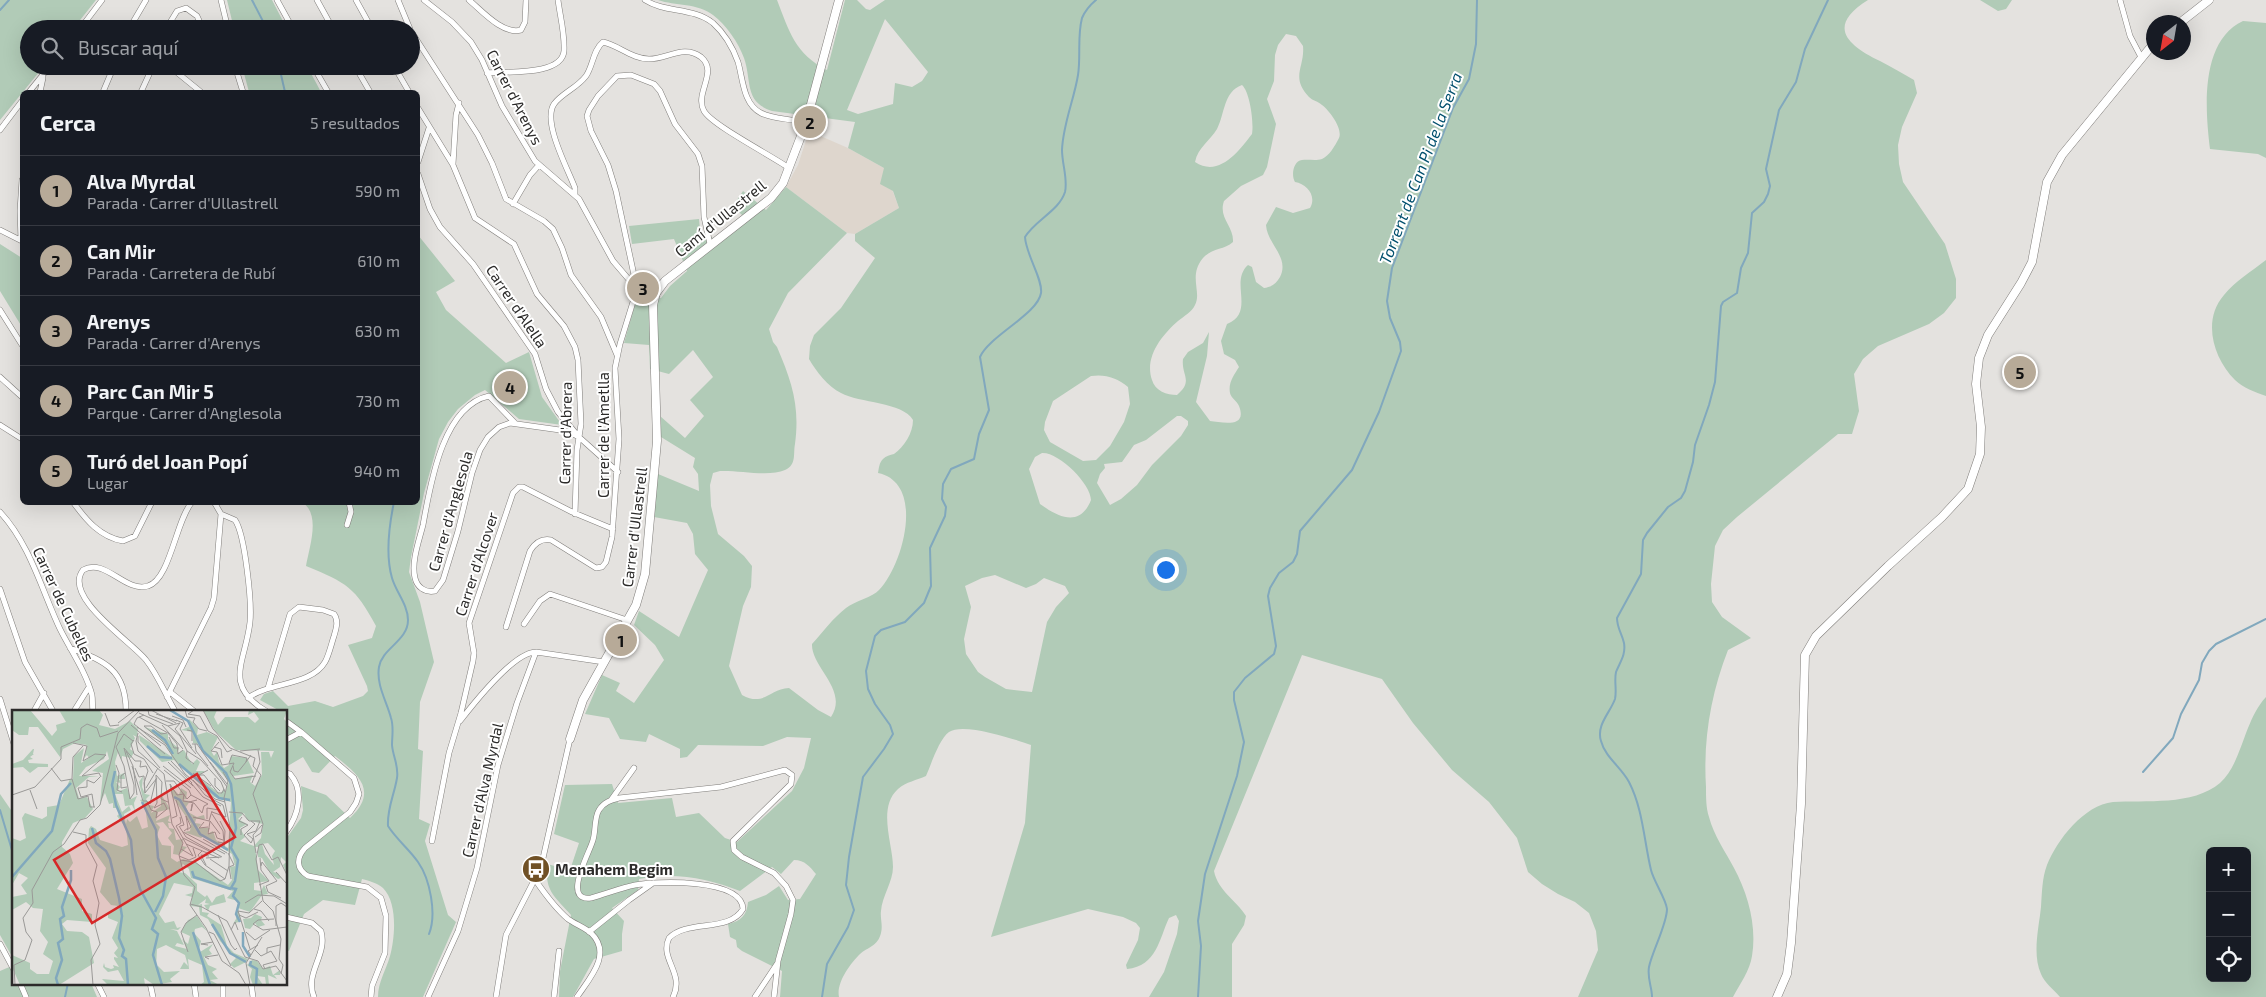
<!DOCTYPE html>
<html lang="es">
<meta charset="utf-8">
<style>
:root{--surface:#171b24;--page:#242831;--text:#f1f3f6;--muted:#9ea1a6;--line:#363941;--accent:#b7aa98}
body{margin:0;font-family:"Exo 2",sans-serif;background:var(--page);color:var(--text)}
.controls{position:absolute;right:15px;bottom:15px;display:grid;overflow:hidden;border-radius:8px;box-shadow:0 5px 20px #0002}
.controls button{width:45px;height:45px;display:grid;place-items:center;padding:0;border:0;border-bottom:1px solid var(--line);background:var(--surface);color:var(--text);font:25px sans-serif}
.compass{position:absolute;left:2146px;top:15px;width:45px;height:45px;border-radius:50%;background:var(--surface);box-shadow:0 5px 20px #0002;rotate:211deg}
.you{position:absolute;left:1165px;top:569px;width:18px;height:18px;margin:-12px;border:4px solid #fff;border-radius:50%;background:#1a73e8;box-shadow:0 0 0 8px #1a73e833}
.badge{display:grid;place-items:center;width:32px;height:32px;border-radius:50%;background:var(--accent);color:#111;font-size:16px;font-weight:700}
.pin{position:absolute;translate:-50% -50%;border:2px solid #fff;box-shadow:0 1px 5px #0006}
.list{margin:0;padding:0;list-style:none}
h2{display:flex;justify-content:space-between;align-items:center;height:65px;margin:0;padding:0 20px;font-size:21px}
h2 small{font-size:16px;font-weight:400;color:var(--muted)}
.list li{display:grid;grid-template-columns:32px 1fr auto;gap:15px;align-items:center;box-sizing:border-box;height:70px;padding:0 20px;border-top:1px solid var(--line)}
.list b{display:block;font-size:19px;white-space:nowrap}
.list p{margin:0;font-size:16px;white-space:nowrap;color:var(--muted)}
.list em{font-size:16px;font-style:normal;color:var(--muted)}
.icon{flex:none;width:28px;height:28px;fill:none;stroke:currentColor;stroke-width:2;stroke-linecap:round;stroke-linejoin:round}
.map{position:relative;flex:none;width:2266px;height:997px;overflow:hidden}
.search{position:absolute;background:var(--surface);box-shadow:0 5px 20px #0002;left:20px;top:20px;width:400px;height:55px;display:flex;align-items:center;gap:12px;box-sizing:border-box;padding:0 18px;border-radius:28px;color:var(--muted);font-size:19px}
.panel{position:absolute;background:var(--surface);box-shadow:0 5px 20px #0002;left:20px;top:90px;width:400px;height:415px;border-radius:8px}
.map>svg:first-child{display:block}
</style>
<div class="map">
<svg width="2266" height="997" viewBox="0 0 2266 997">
<rect width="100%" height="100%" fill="#e4e2df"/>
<path fill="#ded6cd" d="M 809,131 L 848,148 L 884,168 L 899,208 L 855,234 L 847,233 L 786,187 L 798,165 Z"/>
<path fill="#b1cbb7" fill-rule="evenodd" d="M 0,0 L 96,0 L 73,29 L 29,29 L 29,66 L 44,66 L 0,120 Z
M 227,0 L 272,0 L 287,29 L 234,29 Z
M 658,0 L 777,0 C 789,31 795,54 827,70 L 845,0 L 857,0 L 866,9 L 870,10 L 885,0 L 1868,0 C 1826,26 1847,45 1880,61 C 1892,67 1903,74 1914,80 L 1917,93 L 1902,127 L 1898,145 L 1899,164 L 1903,182 L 1945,244 L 1956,279 L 1956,298 L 1944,313 L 1929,324 L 1878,346 L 1863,359 L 1854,374 L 1859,411 L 1852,434 L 1838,434 L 1737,517 L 1723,530 L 1715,546 L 1711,584 L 1712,602 L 1722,617 L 1751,638 L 1728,650 C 1711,694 1703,739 1706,787 C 1706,797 1706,808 1709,817 C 1714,836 1725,851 1734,868 C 1748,894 1757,926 1752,956 C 1750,970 1740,984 1733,997 L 1578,997 L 1598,950 L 1596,931 L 1589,913 L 1575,902 L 1558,894 L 1542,884 L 1528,872 L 1517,838 L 1489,802 L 1452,770 L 1413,723 L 1382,679 L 1302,655 L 1214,871 C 1218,891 1236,900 1246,916 L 1244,925 L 1232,944 L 1232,997 L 1149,997 L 1164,972 L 1177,934 L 1179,921 L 1176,915 L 1169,918 C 1159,939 1157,966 1127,969 L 1126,965 L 1138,940 L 1140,928 L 1136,923 L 1123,917 L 1088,909 L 991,937 L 1025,823 L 1031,745 C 1014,739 963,722 949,732 C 939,739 931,765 926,776 C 917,780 906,782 898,789 C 877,808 893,844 893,867 C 893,882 882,896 881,911 C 880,918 883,925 881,933 C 878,946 868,947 860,954 C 850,964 836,983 839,997 L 780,997 L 782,971 L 742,951 L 737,947 L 736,940 L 730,937 L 728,924 C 741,921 747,915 748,902 L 766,895 L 779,886 L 788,900 L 800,899 L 816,874 C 810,867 805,860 794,860 L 781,874 L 772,867 L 740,891 C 707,878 674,872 639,879 L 638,890 L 612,908 L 624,921 L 622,934 L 622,951 L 594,959 L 573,997 L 559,997 L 560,971 L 571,915 C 554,895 545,892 547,864 L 570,870 L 579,843 L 554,834 L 565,785 L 612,784 L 618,803 L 672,798 L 676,817 L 699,813 L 725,838 L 737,842 L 792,791 L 804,768 L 811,738 L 787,737 L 763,746 L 698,745 L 687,757 L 680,758 L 680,749 L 649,734 L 646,742 L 620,739 L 609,718 L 585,714 L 602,675 L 620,683 L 616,691 L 634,703 L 664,660 L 655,645 L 634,625 L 639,611 L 679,637 L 708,570 L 695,554 L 693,534 L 687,523 L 654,517 L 658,474 L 699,491 L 698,474 L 693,467 L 695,458 L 661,437 L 660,416 L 685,438 L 704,416 L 690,400 L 713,377 L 693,350 L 669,374 L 650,369 L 649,345 L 624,343 L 636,301 L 661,298 L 670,286 L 687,271 L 674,239 L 632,244 L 629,226 L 699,219 L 700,230 L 719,242 L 748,221 L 733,206 L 743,191 L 766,210 L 786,187 L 847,233 L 788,293 L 769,329 L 773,342 L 777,347 C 792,382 800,406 795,444 C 793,453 797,465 785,470 C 769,477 738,470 720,471 L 713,473 L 710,485 L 711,506 L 718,534 L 744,556 L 752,566 L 751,587 L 743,606 L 729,666 L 742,695 C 764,707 769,689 789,688 L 818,710 L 831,717 C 849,690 811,667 812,644 C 823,632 833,618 846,608 C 855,601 873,597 879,590 C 903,565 926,483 878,473 C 879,468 879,463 883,459 C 886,456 890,455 894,454 C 904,447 913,433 913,420 C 903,402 859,403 841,393 C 828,387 816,371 809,359 L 810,346 L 814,335 L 841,308 L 875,258 L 855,241 L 855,234 L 899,208 L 893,191 L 880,184 L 884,168 L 848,148 L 855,122 L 772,111 C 744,102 752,81 744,58 C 738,42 727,26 713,15 C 698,3 675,6 658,0 ZM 885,19 L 928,72 L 922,81 L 912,87 L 895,83 L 893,104 L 858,114 L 847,110 ZM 1286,34 L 1296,36 L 1303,46 C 1305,67 1290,77 1309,97 C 1313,101 1318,101 1322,105 C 1330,111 1343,129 1339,138 C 1335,146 1329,156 1322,159 C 1315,161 1309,159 1302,160 C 1293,161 1291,176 1295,182 C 1307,184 1317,196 1310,208 L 1293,213 L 1276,207 L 1266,225 C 1267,244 1290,257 1280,277 C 1276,284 1271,287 1264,288 L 1256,282 L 1252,267 L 1248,265 C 1229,282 1256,312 1227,324 L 1221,341 L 1224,354 L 1235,360 L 1239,367 C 1234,375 1228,383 1230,393 C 1231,398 1237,401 1239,406 C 1248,429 1221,422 1210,421 L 1196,402 L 1207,356 L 1209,332 L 1203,343 L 1188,352 L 1183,359 C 1181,375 1194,381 1177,395 C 1167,395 1155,391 1152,380 C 1144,357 1162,335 1178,321 C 1184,316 1192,312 1195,305 C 1202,292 1188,276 1203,258 C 1212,248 1224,250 1233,242 C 1234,226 1218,218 1224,201 L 1241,186 L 1263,175 L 1267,167 L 1276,124 L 1267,99 L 1274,81 L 1275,55 L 1278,45 ZM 1242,85 C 1250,92 1254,123 1252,134 C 1239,151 1219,178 1195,162 C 1198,147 1210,141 1217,129 C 1225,114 1223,92 1242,85 ZM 1091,376 C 1106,374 1117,378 1128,387 L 1130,404 L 1124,422 L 1110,446 L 1096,460 L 1083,461 L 1050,442 L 1044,430 L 1045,422 L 1053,401 ZM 1177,416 L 1181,416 L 1188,421 L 1188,425 L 1181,436 L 1152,465 L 1137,485 L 1121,499 L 1110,505 L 1097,483 L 1100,474 L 1105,468 L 1104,464 L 1122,462 L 1134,445 L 1146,440 ZM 1042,453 C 1059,452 1091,484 1091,500 C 1080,528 1058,517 1040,504 L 1029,469 L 1035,457 ZM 995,575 L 1026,588 L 1036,584 L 1044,578 L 1065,586 L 1069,593 L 1056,607 L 1047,622 L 1032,692 L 1006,689 L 985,677 L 978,672 L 966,654 L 964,639 L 971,607 L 965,586 L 982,578 Z
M 1980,0 L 2012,0 L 2006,9 L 1998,11 Z
M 2243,21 L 2266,23 L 2266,158 L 2258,154 L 2210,149 C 2205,109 2200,41 2243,21 Z
M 242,66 L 307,66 L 321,92 L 249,92 Z
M 418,235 L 455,281 L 436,292 L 446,310 L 506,363 L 529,352 L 542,397 L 562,425 L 519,419 L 485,390 L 475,395 L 458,409 L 448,422 L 439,439 L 424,493 L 411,557 L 409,572 L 420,602 L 434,662 L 420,702 L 418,749 L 423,751 L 419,819 L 430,824 L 425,841 L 448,915 L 456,922 L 423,997 L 378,997 C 378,982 386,970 390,956 C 395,938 398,903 383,888 C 377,883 370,881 362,879 L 355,905 L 323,900 L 304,914 L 289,951 L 286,950 L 286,839 L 301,818 L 303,810 L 301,786 L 326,795 L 350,818 C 379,791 358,774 335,756 L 319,773 L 312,772 L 303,757 L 286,767 L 286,711 L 280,711 L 260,700 L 264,694 L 273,691 L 288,706 L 315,701 L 333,707 L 363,696 L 368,691 L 367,686 L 348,645 L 372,638 L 376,626 C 355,587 347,583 306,566 C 309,548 321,515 303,503 L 418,502 Z
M 0,244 L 22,258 L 22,327 L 0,291 Z
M 2266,260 L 2266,396 C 2255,392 2243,388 2235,380 C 2213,358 2202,320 2224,295 C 2235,281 2252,271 2266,260 Z
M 2266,697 L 2266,997 L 2060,997 C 2054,990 2044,982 2041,974 C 2032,954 2039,927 2041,907 C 2042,893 2042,878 2047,865 C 2057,840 2084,805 2113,802 C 2145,800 2193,806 2220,783 C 2242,764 2244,720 2266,697 ZM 2210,851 L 2247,851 L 2247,978 L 2210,978 Z
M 0,794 L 11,810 L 14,810 L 14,960 L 0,935 Z
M 14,965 L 14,983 L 91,983 L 97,997 L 0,997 L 0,971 Z"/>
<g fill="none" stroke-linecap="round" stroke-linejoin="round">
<path stroke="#81a8bd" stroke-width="2" d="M 252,0 L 267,29
M 0,10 L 9,0
M 279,66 L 285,92
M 394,502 C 389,526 385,554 392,578 C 396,592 408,605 408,620 C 408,641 382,648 379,667 C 376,685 387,702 391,718 C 394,727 392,736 392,745 C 393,757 399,766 397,778 C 394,796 387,808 388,826 C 397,840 409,849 418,862 C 430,879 437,914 429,934
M 2143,772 L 2173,738 L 2181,714 L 2199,680 L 2202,663 L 2209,651 L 2216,644 L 2266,619
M 0,810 L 14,857
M 65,997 L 68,983
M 822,997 L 827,964 L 848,927 L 854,910 L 846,885 L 849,857 L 863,777 L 884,749 L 893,734 L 890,725 L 875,704 L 868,689 L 866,671 L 875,636 L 881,630 L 905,622 L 924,603 L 931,586 L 930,548 L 945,516 L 946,507 L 942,499 L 943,484 L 951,469 L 974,459 L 979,434 L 989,410 L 980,357 C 989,336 1038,314 1041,293 C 1043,279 1026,255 1025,237 C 1035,220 1059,211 1065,192 C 1068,179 1062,164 1062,150 C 1063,124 1074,100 1078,75 C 1081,56 1077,37 1082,18 C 1085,11 1090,5 1096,0
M 1198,997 L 1201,946 L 1198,921 L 1205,874 L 1237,776 L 1244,742 L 1234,700 L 1234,692 L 1245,678 L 1274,654 L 1276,646 L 1268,596 L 1270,588 L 1279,573 L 1293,562 L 1297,554 L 1300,531 L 1352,470 L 1379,412 L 1401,351 L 1400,342 L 1390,318 L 1387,301 L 1392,268 L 1453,108 L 1469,79 L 1476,44 L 1477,0
M 1652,997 C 1652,987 1647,978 1649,967 C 1652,952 1667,924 1667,909 C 1666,899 1654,882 1651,870 C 1644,841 1643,809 1629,782 C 1622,768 1605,757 1601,741 C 1596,725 1610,713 1615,699 C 1617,690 1614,681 1616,672 C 1620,662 1626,655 1624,643 C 1622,634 1617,628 1617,618 L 1641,574 L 1643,540 L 1647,533 L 1668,507 L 1681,498 L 1685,491 L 1693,462 L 1695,445 L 1709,405 L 1715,382 L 1721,306 L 1723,302 L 1737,293 L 1741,268 L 1748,253 L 1752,213 L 1764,202 L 1768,194 L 1770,186 L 1766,169 L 1779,110 L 1796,82 L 1805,49 L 1828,0"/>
<defs>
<path id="street" d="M 221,0 L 228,29
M 277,0 L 293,29
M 317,0 L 333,29
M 356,0 L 372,29
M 398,0 L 410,29
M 424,0 L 452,22 L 471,42 L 482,60 L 502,106 L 535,161 L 579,199 L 613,261 L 637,289 L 653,300
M 469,0 C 482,11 503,35 521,30 L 525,22 L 526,0
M 645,0 C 665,13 693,7 713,23 C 724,33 733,48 738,62 C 743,79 743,104 761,113 C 774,120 791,118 806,123
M 2120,0 L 2130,36 L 2141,57
M 80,29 L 102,0
M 129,29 L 146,0
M 166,29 L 177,11 L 186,8 L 197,16 L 203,29
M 411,31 L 478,135 L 492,163 L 506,199 L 544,221 L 553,229 L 562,248 L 571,275 L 601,317 L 617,355
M 169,66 L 201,92
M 225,66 L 236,69
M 235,66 L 243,92
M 313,66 L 328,92
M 355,66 L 370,92
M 394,66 L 409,92
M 487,73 C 506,71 562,76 564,51 C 565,34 560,16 558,0
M 29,92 L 50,66
M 40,92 L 43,78
M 103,92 L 114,66
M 141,92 L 153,66
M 418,108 L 453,165 L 475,218 L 514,244 L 537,294 L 564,326 L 575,347 L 578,360 L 581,424 L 577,450 L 575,514
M 0,130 L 22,101
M 418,162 L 429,128
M 453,164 L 456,115 L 459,103
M 418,174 L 430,209 L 440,227 L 473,264 L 535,354 L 546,389 L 558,412 L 579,437 L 618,472
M 575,194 L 575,188 C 568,169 542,122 554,104 C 562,93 577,88 586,76 C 593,66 593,50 603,42 C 618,45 632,59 649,59 C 667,59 684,44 701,57 C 719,72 694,93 704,111 C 712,125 772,156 789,168
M 513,204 L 530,175 L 539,165
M 0,230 L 22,241
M 21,240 L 20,211 L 22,180
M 0,310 L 22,345
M 0,377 L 22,397
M 515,423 L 489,396 C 442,406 430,487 423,525 C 419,541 411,562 415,578 C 417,587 425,593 435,591 L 443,580 L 458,531 L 472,473 L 480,450 L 488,437 L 499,427 L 510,423 L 567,431 L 579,437
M 0,425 L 22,439
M 73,502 C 86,520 100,537 123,541 L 135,536 L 152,502
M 214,502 L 221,514
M 0,512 C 30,544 42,591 60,629 C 71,651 86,672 92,695 C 93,701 92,706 93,711
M 221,514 L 235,520 C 245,534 252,603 250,622 C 246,661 222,685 266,711
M 347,525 L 351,512 L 349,502
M 0,589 L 25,662 L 53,711
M 524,624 L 540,601 L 550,594 L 627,620
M 506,627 L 530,551 C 535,543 541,538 551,540 L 596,568 L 602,567 L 606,562 L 612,537 L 619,439 L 615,368 L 620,344 L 637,289 L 616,191 L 608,165 L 591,131 L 587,116 L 589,110 L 598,96 L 617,76 L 631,75 L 654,84 L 660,91 L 675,124 L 698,154 L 702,166 L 704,217 L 710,244
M 70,648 C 105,661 126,670 126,711
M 170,692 L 194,711
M 167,697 L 211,608 L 214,598 L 221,514
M 248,698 C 269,682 311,686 325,662 C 329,655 331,645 334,636 C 336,629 339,621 334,614 L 323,610 L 299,607 L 290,614 L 268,688
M 0,699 L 14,744
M 34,711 L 44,693
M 74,711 L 89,687
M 175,711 C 165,694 158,675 146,660 C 132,642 62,597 83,570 C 105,557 125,593 148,586 C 170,580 176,520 192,502
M 286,721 L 301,732 L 286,740
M 460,721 C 474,703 514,652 536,652
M 301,732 L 354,778 L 359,794 L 356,803 L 350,812 L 305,848 C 296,858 296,869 308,876 L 367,887 L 381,898 L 386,916 L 385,953 L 372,986 L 371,997
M 286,773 L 290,774 C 305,791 298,816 286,832
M 611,800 L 634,768
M 432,841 L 449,753 L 461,713 L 473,661 L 474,653 L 469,623 L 513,493 L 519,487 L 523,487 L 572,512 L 613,529
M 536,881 C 545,894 555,908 568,919 C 575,924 584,927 591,933 C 613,954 589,979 577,997
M 286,917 L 312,923 L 321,931 C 328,955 304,973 314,997
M 589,932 L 629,900 L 653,883
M 0,944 L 14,970
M 20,983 L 26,997
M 97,983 L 104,997
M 150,983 L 153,997
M 194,983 L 196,997
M 223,983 L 223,997
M 251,983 L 253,997
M 428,997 L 458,931 L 477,868 L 498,765 L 517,703 L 536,652 L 604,662
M 496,997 L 506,935 L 541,867 L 570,739
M 554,997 L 559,951
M 673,997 C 685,973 659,959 669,938 C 688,919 729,933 743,909 C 742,878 656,881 635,885 C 620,888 606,894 591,898 C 561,902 590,852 593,840 C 596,830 594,818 599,810 C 604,802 611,800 619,798 L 721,787 L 785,770 L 792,775 L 791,784 L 733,841 L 734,850 L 742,857 L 774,873 L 786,886 L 793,900 L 791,914 L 778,961 L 774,997
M 755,997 L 777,964"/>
<path id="secondary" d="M 2181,22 L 2209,0
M 570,739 L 583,700 L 636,605 L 645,574 L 657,441 L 653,305 L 656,293 L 665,281 L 771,198 L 783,183 L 806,123 L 839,0
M 1777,997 L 1787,974 L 1791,943 L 1801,804 L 1805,655 L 1816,636 L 1888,566 L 1942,517 L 1968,489 L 1980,454 L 1981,427 L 1976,384 L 1979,358 L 1988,335 L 2021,283 L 2032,262 L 2047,182 L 2062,155 L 2154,43"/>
</defs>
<use href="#street" stroke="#807e7b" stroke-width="6"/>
<use href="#secondary" stroke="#807e7b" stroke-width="9"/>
<use href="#street" stroke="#fff" stroke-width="5"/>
<use href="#secondary" stroke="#fff" stroke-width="8"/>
</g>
<defs>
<symbol id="bus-disc" viewBox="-11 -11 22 22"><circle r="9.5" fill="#705126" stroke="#fff"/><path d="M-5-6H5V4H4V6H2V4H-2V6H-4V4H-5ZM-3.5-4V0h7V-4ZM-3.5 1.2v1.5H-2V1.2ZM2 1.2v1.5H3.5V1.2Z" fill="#fff"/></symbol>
</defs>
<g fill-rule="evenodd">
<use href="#bus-disc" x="520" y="853" width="32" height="32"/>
</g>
<g text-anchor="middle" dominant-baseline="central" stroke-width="4" stroke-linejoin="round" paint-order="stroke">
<g font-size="15" fill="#2c2b2a" stroke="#fff">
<text transform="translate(515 97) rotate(63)">Carrer d'Arenys</text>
<text transform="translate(720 218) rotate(-39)">Camí d'Ullastrell</text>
<text transform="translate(517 306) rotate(56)">Carrer d'Alella</text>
<text transform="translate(565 433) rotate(-89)">Carrer d'Abrera</text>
<text transform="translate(603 435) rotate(-90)">Carrer de l'Ametlla</text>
<text transform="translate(450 511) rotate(-74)">Carrer d'Anglesola</text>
<text transform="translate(634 527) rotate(-83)">Carrer d'Ullastrell</text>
<text transform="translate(476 564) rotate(-72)">Carrer d'Alcover</text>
<text transform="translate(64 604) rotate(65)">Carrer de Cubelles</text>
<text transform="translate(482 790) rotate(-77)">Carrer d'Alva Myrdal</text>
</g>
<g font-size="15" font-weight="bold" fill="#2c2b2a" stroke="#fff" text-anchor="start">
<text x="555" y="869">Menahem Begim</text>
</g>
<g font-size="16" font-style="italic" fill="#014f6d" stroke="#fff">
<text transform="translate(1420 168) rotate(-69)">Torrent de Can Pi de la Serra</text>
</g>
</g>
<g transform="translate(12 710)">
<rect width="275" height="275" fill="#e4e2df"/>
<path d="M 0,0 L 18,0 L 40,26 L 45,20 L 44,15 L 54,12 L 47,0 L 87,0 L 91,5 L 87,15 L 103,19 L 118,11 L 126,19 L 125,27 L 121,25 L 123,28 L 118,39 L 122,42 L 119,48 L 110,46 L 110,50 L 106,42 L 103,52 L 105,66 L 112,63 L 113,69 L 107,69 L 109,73 L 104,72 L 108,77 L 105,82 L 115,78 L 119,89 L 125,86 L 122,93 L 123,101 L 120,95 L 113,96 L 111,84 L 103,84 L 110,102 L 117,96 L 119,100 L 112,104 L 114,114 L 115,109 L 118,112 L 125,106 L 130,119 L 136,117 L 133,97 L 128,90 L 131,89 L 127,72 L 131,66 L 130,77 L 133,84 L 138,85 L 134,89 L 137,95 L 142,96 L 139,103 L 149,96 L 149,84 L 158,99 L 146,102 L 144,111 L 158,105 L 156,111 L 160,113 L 156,113 L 157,118 L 162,119 L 164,130 L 171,129 L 170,136 L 175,137 L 167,145 L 161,144 L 162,136 L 156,128 L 160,123 L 151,112 L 144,113 L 148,117 L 145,125 L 150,135 L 159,136 L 159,148 L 165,152 L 171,149 L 183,152 L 216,175 L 220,170 L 218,157 L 223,156 L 220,144 L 192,126 L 189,128 L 172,122 L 178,121 L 179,114 L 160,86 L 158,75 L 167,85 L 169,78 L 175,82 L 174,89 L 170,90 L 178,91 L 174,97 L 176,102 L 185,107 L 192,105 L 193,109 L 184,109 L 183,113 L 189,114 L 186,118 L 198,118 L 195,124 L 201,121 L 204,130 L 216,138 L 219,92 L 202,87 L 162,50 L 150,52 L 128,31 L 127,25 L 160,47 L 153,33 L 132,17 L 156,24 L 156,29 L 167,39 L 165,43 L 172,40 L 180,54 L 185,49 L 188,52 L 184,61 L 193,61 L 186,67 L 208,84 L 212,79 L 213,83 L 217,72 L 186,34 L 181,33 L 181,22 L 169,20 L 177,17 L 177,9 L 186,18 L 185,25 L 195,22 L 206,27 L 199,41 L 202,46 L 205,42 L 207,52 L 212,58 L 217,55 L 219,46 L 235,48 L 242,63 L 221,66 L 223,69 L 241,65 L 238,72 L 243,76 L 250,65 L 249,42 L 257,42 L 259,48 L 262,41 L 224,40 L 203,21 L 191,0 L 205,0 L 202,7 L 206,15 L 213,7 L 236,7 L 243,13 L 247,9 L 242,2 L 236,5 L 237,0 L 275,0 L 272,9 L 275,12 L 275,164 L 271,155 L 274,152 L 269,147 L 268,157 L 261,162 L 266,163 L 269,168 L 266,169 L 258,163 L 250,148 L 246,147 L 246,137 L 243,137 L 246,160 L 257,171 L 242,173 L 242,180 L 249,181 L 252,175 L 256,184 L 250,185 L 238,202 L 226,198 L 229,211 L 221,214 L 224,209 L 226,191 L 215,188 L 221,181 L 179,168 L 177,159 L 171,154 L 166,162 L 173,163 L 185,174 L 185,181 L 193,187 L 195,185 L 200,193 L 204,187 L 212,184 L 214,192 L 198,196 L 196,201 L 192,195 L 198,194 L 193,193 L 194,189 L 186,195 L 190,194 L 190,202 L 197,203 L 195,206 L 209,215 L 215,236 L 222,243 L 236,249 L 234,252 L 222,258 L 218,254 L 224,248 L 208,231 L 196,209 L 188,205 L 187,197 L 179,196 L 180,187 L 173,185 L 180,183 L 181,177 L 162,173 L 147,204 L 153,213 L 162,211 L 165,218 L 169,217 L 166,220 L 158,219 L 165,221 L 172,235 L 165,233 L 163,236 L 175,239 L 170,229 L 176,234 L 178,226 L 169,222 L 176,210 L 185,206 L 195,221 L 190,217 L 183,219 L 182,223 L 189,231 L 187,240 L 188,242 L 201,234 L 197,240 L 200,244 L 192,247 L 196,255 L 205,259 L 200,262 L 206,269 L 198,270 L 207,275 L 188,275 L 192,272 L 190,255 L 176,249 L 177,259 L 168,259 L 172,252 L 176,256 L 173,245 L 154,235 L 145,239 L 144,258 L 146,256 L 152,262 L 168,261 L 158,269 L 160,272 L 142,275 L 132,268 L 133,275 L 96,275 L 90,269 L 112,271 L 106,260 L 96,262 L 91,257 L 92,253 L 93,257 L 99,259 L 102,258 L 101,255 L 107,257 L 102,249 L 102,247 L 106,248 L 102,243 L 106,238 L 100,228 L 106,212 L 96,208 L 96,203 L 106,196 L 99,195 L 88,182 L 94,158 L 76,133 L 77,119 L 79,116 L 84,119 L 88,130 L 110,137 L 116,135 L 114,118 L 105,106 L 107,104 L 105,98 L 101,98 L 101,93 L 97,94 L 93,83 L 88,93 L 91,63 L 80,61 L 97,49 L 95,41 L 92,49 L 74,57 L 67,66 L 87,66 L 77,67 L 64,78 L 67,88 L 75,87 L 81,99 L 73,108 L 61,113 L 50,132 L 50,137 L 58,144 L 61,153 L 45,179 L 70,189 L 70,201 L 80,204 L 80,212 L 55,210 L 50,214 L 55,221 L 70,222 L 77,227 L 82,253 L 47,275 L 8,275 L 0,257 L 0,245 L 18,253 L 18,259 L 25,264 L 37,264 L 41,251 L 31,244 L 36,232 L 28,221 L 31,199 L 21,198 L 14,192 L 0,200 L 0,187 L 15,184 L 9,175 L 16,168 L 7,163 L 0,175 L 0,128 L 8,131 L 14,128 L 10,108 L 13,103 L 30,109 L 35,106 L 35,97 L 47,95 L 58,69 L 61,69 L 62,46 L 72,38 L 69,53 L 77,48 L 75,45 L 72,48 L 75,35 L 63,33 L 51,39 L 48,47 L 26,17 L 17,17 L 16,25 L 7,25 L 0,20 ZM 232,103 L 235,110 L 251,114 L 249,128 L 242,136 L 228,131 L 233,127 L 228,118 L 235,114 L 226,109 ZM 256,133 L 263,141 L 260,146 L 262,155 L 253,144 L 250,134 ZM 21,39 L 22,39 L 21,44 L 22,44 L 18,47 L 21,49 L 16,50 L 17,53 L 36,54 L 36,57 L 26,57 L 18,63 L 11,57 L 0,58 L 0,54 L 11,50 ZM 243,204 L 250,207 L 249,210 L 253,215 L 246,217 L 243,213 L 238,219 L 233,218 L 231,209 L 239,208 ZM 240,250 L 245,251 L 251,259 L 258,256 L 261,265 L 268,260 L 268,265 L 262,265 L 265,269 L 256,265 L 257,275 L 254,274 L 253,267 L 245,266 L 251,275 L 241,275 L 238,267 L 240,259 L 235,255 Z" fill="#b1cbb7" fill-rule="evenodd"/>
<path fill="none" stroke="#81a8bd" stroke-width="2.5" d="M 158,0 L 176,11 L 191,41 L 214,63 L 219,74 L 224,118 L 219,138 L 226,150 L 223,171 L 219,178 L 224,179 L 221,186 L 227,193 L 224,204 L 228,212M 140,20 L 153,30 L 161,44M 135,36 L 148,47 L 160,48M 167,54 L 207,88 L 218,90M 103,61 L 100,75 L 104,95 L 119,130 L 121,153 L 128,179 L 144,208 L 140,219 L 146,224 L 141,245 L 150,275M 162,87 L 168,90 L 188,124 L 216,140M 130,92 L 144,120 L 146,148 L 154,167 L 151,186 L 143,202M 80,118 L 84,133 L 94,141 L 98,149 L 107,188 L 110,206 L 107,228 L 112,240 L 110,246 L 114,249 L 116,275M 180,161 L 182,167 L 219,179M 0,167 L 40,121 L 49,84 L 59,73M 200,214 L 218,243 L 234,252M 181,222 L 198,275M 231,222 L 231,236 L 238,247M 239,251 L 238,255 L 245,259 L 244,275M 46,275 L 44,268 L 50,250 L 46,233 L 51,229 L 48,209 L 52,206 L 50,197 L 59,170 L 59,160"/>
<path fill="none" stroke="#9a9997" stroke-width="1" d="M 136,0 L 137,5 L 161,14M 139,0 L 164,13M 173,0 L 175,7 L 183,8 L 181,12 L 187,19 L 195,21M 182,0 L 176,4 L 188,6 L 196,21 L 205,26 L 215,42 L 220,40M 191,0 L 201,19 L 218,38 L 243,48 L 241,56 L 249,65 L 241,84 L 251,114 L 249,123 L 243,127M 93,3 L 98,16 L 107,15M 127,3 L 156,16 L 168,26 L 175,41 L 189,50 L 209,72 L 213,82M 144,4 L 165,11M 132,5 L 125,8 L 122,14 L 149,36M 160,6 L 171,10 L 174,17M 127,7 L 156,23 L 165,34 L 166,44 L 171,40M 164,10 L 171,13 L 168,19 L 180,38M 106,13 L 123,0M 119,15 L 153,44M 150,15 L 171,39M 132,16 L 155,35M 132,16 L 139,16 L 149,24 L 155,23M 156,16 L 168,13 L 163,19 L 184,44M 125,17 L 153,35 L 173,64 L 203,89 L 213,92M 175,20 L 180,21 L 180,31M 126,23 L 124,31 L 126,41 L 152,64 L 160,114 L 171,133M 126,26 L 126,32 L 148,58M 157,27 L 162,38 L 167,38M 122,30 L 119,34 L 122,44 L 132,49 L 141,63M 207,32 L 199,41 L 205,42 L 210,55 L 222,53 L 218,62 L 223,69 L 244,66M 61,33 L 75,36 L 71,51 L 83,44 L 94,45 L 70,66M 180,34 L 185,34 L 215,77M 183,34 L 184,41 L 196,56M 202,37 L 209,39 L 210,48M 112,38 L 123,51 L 129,51 L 128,57 L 134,56 L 136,61 L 132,73 L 133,83M 112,38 L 122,75 L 122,83 L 118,89M 114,41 L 121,56 L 125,85M 175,41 L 174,48 L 182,54M 228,41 L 248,39M 159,51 L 180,73M 156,52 L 181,76M 198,52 L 215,74M 217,53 L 220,45 L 235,48 L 234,52 L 239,45M 104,55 L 107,63 L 105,80 L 110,82M 120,56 L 131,91 L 135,91 L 139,100 L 145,102 L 144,108 L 155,99 L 152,93 L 142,98 L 145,93 L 144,65 L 150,72 L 149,89 L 156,92M 151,56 L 179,78M 221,56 L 222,61 L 226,62 L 234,52M 39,58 L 49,71 L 60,69M 123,58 L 127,67 L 132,66 L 133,83 L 145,68M 152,60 L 177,80 L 179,85M 196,60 L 187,65 L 192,65 L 206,83 L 210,83 L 212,79M 113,63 L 109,66 L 109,78 L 115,77M 181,63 L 199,76M 70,66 L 87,63 L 89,67M 203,68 L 203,76 L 208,81M 60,69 L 66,89 L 76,86 L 78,97 L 83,97M 60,69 L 61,47 L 71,36M 181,70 L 193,85 L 211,95 L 214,107 L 200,102M 154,71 L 162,71 L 175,89 L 179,85M 179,73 L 191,87 L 209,96M 240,73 L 248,52 L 246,40M 134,78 L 146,58M 18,80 L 25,99M 0,85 L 23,77 L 49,49 L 49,37 L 68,29 L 69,18 L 75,14 L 85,18 L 88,27 L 106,21M 179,85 L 196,94 L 192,96 L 190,103M 118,89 L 112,56 L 104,37 L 112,24 L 121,31M 164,90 L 172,115 L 168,116M 185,90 L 177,92 L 182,93 L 190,103M 138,94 L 144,69M 180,94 L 179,101 L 181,93M 82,97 L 80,84 L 69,87 L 66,78 L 75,77 L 75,70 L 82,73 L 88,67M 217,102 L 230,103 L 237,111 L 248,111M 200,104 L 211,121 L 212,133 L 206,132M 168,107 L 169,113 L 164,116 L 181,146 L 169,139M 181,107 L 197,111 L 200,101M 160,108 L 165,106 L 158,74 L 165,85 L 172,84 L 171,91 L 177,92M 195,109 L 195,98 L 207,100 L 204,95M 208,111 L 213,121 L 212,137M 239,111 L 243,114 L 232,125 L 239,133 L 241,129 L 235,124 L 244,121 L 248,111M 192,112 L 187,118 L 196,117M 167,116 L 174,127 L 210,147M 172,121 L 176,118 L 174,106 L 179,117 L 175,120M 61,122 L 74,125 L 74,134 L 85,155 L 81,171 L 87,193 L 83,215 L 88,234 L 79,250 L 81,275M 171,122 L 213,144M 208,124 L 198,111 L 196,124 L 203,122 L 205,128 L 211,130M 229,125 L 229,119 L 236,115 L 227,111 L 230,107M 171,128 L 199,142M 191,129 L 215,143M 171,133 L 167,145 L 172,165 L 183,177 L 178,195 L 194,218 L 210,251 L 227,263 L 234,275M 174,134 L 207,148M 190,141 L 186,145 L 193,155 L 213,169M 216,143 L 222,155 L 217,157 L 219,169M 244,143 L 241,125 L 250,115M 167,146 L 177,150 L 184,147 L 181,138M 194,148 L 209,147M 198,149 L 216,161M 168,150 L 183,152 L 208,171 L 213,169 L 217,156 L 218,117 L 212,88 L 216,71 L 211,62M 194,155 L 189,145 L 197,146M 249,156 L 250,152 L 265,171 L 254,176 L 256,182 L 269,188M 264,162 L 275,174M 247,175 L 257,171 L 249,160 L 248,148M 251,191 L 244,149 L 247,135 L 251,134 L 260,150 L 266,147 L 275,165M 251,191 L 261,201 L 269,229 L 267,249 L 271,255 L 269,264M 233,193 L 246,185 L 262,186 L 275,194M 178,194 L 190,197 L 215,211 L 233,247 L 246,251 L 251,259 L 264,256 L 275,271M 242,199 L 249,201 L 257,211M 206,205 L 219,235 L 223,240 L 225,238M 227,205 L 234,208 L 246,202M 262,209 L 246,210 L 241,214 L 251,220 L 275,217M 264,216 L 264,196 L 269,193 L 275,197M 219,220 L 223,212 L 226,220M 197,222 L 202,224 L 219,256M 234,222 L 243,230 L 258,220M 196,235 L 189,234 L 201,232M 238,239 L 226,201 L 237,203 L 250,191M 243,240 L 249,246 L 259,241 L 265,251M 176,242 L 169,222 L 174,213 L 185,205M 255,243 L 255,238 L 268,235M 239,245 L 236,241 L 246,235M 197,249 L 193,247 L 206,245M 253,259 L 251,255 L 265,251M 3,275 L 2,255 L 13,250 L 20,230 L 14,222 L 11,208 L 21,193 L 20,180 L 41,142 L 52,134 L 68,110 L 75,108 L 88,95 L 106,23 L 128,0M 238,275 L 234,253 L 250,227"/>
<path fill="#d62828" fill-opacity="0.15" stroke="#d62828" stroke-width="2.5" d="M 185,64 L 223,127 L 80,213 L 42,150 Z"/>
<rect width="275" height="275" fill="none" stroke="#2c2b2a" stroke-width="2.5"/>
</g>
</svg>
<div class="controls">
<button>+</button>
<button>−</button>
<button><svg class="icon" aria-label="locate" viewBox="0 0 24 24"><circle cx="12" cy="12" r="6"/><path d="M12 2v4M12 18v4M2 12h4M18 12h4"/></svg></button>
</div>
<svg class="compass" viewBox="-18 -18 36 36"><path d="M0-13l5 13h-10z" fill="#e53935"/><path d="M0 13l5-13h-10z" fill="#9ea1a6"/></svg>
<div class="you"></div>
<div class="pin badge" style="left:621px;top:640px">1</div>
<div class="pin badge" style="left:810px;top:122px">2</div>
<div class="pin badge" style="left:643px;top:288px">3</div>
<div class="pin badge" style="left:510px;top:387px">4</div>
<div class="pin badge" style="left:2020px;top:372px">5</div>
<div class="search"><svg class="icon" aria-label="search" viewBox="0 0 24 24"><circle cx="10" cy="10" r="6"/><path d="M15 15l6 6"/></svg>Buscar aquí</div>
<section class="panel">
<h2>Cerca<small>5 resultados</small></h2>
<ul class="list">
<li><span class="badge">1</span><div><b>Alva Myrdal</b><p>Parada · Carrer d'Ullastrell</p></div><em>590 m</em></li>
<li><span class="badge">2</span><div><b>Can Mir</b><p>Parada · Carretera de Rubí</p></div><em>610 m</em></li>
<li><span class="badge">3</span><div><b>Arenys</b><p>Parada · Carrer d'Arenys</p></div><em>630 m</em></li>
<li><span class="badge">4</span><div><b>Parc Can Mir 5</b><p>Parque · Carrer d'Anglesola</p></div><em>730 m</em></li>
<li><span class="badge">5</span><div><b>Turó del Joan Popí</b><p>Lugar</p></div><em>940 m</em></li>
</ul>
</section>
</div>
